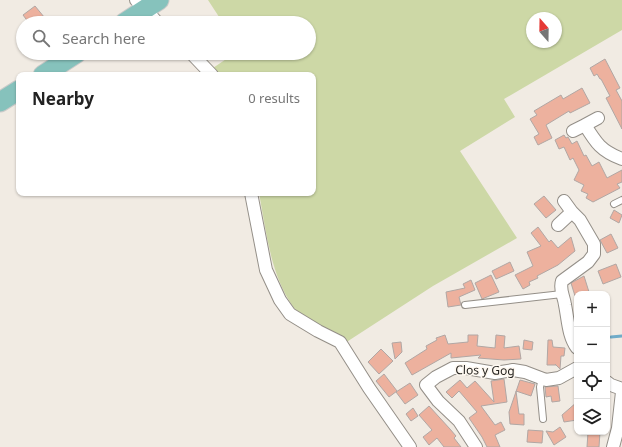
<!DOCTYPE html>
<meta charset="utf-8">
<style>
:root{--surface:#fff;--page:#f6f6f6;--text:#222;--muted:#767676;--line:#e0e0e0}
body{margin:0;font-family:"Noto Sans",sans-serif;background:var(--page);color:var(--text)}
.controls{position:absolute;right:12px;bottom:12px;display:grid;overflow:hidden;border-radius:8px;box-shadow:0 1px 3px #0004}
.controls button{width:36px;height:36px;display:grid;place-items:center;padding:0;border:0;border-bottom:1px solid var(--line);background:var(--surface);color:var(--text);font:20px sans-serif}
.compass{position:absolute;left:526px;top:12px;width:36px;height:36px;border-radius:50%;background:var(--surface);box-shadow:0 1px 3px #0004;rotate:340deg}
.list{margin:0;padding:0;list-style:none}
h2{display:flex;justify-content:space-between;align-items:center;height:52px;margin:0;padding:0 16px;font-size:17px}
h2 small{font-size:13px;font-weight:400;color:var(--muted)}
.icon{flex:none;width:22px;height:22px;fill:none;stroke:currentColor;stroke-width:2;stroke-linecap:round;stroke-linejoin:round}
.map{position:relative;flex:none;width:622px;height:447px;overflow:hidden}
.search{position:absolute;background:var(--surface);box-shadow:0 1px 3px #0004;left:16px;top:16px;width:300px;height:44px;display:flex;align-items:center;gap:10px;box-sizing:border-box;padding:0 14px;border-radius:22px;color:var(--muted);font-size:15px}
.panel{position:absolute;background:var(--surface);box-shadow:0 1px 3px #0004;left:16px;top:72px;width:300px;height:124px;border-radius:8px}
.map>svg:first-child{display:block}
</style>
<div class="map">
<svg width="622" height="447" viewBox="0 0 622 447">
<rect width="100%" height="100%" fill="#f1ebe3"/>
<path fill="#cdd8a6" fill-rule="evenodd" d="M 208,0 L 622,0 L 622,30 L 504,99 L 515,117 L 460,151 L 517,238 L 433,286 L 345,343 C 335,338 321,334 312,327 C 272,294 268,241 259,193 L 313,193 L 313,75 L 218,75 L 213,68 L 235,53 L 309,53 L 309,23 L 223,23 ZM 532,18 L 556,18 L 556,42 L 532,42 Z"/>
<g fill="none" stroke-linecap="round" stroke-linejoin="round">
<path stroke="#70acc9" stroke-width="3" d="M 611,337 L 622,336"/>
</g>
<path fill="#edb19e" stroke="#b1a7a4" d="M 35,6 L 49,23 L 29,23 L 23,15 Z
M 605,59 L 620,88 L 616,90 L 622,101 L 622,129 L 606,98 L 610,96 L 601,79 L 600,79 L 597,74 L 594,76 L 590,68 Z
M 582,88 L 590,103 L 570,113 L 569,111 L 546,125 L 552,138 L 538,145 L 534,137 L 539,134 L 530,119 L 537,115 L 534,111 L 561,95 L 563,99 Z
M 564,135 L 566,138 L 568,137 L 572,144 L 577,141 L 584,156 L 586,155 L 592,166 L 599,162 L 607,178 L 622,170 L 622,182 L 617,184 L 620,188 L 593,202 L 586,198 L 588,194 L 581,191 L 584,185 L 574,180 L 579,170 L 573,158 L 570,160 L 564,147 L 559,149 L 555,140 Z
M 544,196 L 556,210 L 546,218 L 534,204 Z
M 614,210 L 622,215 L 619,223 L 610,218 Z
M 538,227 L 549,242 L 551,240 L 558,248 L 571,237 L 575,251 L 558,265 L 537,276 L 538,278 L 529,282 L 530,285 L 523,289 L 515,275 L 533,266 L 527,252 L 541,246 L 531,233 Z
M 611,234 L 618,248 L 607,253 L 600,240 Z
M 510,262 L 514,271 L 496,279 L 492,271 Z
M 616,264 L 621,277 L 603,284 L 598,271 Z
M 491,275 L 499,292 L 482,299 L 475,283 Z
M 584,276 L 589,292 L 577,294 L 575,296 L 571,283 Z
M 471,280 L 475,290 L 459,297 L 461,305 L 448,307 L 446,292 L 465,288 L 463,284 Z
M 445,335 L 448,344 L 468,342 L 468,335 L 478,335 L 477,346 L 495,348 L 496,335 L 505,336 L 504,348 L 519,346 L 521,359 L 504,360 L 478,358 L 481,355 L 451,358 L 451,353 L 412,375 L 405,363 L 427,349 L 426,346 L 437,340 L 436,338 Z
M 524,340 L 533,342 L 532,350 L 523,349 Z
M 548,340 L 552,340 L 553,347 L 565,348 L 564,356 L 561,356 L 560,369 L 555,364 L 556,365 L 547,365 Z
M 401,342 L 402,352 L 395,359 L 392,343 Z
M 381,349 L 393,361 L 379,374 L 368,362 Z
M 384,374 L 397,391 L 389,397 L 376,381 Z
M 504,379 L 507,402 L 481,406 L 495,425 L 501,422 L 505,430 L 495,435 L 500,447 L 487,447 L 482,437 L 469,418 L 477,412 L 459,391 L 452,398 L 446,392 L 460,380 L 467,388 L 475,381 L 494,402 L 491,381 Z
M 520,380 L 535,384 L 531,396 L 516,391 L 519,414 L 524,414 L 524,425 L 510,424 L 509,412 Z
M 410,383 L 418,395 L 405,404 L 396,392 Z
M 558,386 L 560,401 L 552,402 L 551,396 L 546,397 L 545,387 Z
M 577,402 L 577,420 L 564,422 L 562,415 Z
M 429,406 L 450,429 L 456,436 L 454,438 L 461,447 L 444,447 L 437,438 L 429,445 L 423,437 L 432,430 L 419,415 Z
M 413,408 L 418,416 L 411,421 L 406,414 Z
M 560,427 L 566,437 L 554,445 L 546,431 L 553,432 Z
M 528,430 L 543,431 L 542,443 L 527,442 Z
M 588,432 L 600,432 L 599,447 L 587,447 Z"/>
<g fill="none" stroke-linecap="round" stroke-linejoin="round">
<defs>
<path id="lane" d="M 614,204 L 622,200
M 465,305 L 562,294
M 542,378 L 540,387 L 543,419"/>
<path id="street" d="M 136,0 L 158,23
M 191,53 L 212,75
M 585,125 L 598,118
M 573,131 L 585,125 C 596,143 601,151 622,159
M 251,193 L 266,270 L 280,300 L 290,314 L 318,331 L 340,342 L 369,388 L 410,447
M 564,201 L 572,212
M 558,225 L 572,212 L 580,220 L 594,244 L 594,254 L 588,262 L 562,281 C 559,290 564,296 565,305 C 568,319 568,336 577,348
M 607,382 L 611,385 L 622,389
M 476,447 L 459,421 L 438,401 L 426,385 L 436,377 L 453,368 L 466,368 L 495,373 L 513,370 L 525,372 L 546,380 L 559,378 L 577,368
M 613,447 L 618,428 L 622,392"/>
<path id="primary" d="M 124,23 L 159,0
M 43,75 L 77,53
M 0,102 L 19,90"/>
</defs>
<use href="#lane" stroke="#948f88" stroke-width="8"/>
<use href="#street" stroke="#948f88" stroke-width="14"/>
<use href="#primary" stroke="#cbcac9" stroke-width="21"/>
<use href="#lane" stroke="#fff" stroke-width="6"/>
<use href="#street" stroke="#fff" stroke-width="12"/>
<use href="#primary" stroke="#86c2bc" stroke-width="19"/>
</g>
<g text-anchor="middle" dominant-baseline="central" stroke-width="3" stroke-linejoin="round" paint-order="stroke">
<g font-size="12" fill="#252320" stroke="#fef8f0">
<text transform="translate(485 370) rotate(1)">Clos y Gog</text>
</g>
</g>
</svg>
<div class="controls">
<button>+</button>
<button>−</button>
<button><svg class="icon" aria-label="locate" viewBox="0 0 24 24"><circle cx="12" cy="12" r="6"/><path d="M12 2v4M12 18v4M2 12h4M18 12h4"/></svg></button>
<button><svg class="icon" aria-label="layers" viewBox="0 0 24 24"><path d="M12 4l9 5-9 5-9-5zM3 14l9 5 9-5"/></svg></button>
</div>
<svg class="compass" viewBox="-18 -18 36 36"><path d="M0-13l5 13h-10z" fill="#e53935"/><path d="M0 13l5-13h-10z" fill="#767676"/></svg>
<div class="search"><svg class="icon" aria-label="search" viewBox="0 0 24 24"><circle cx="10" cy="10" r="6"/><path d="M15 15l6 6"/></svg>Search here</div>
<section class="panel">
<h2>Nearby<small>0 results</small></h2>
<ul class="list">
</ul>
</section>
</div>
